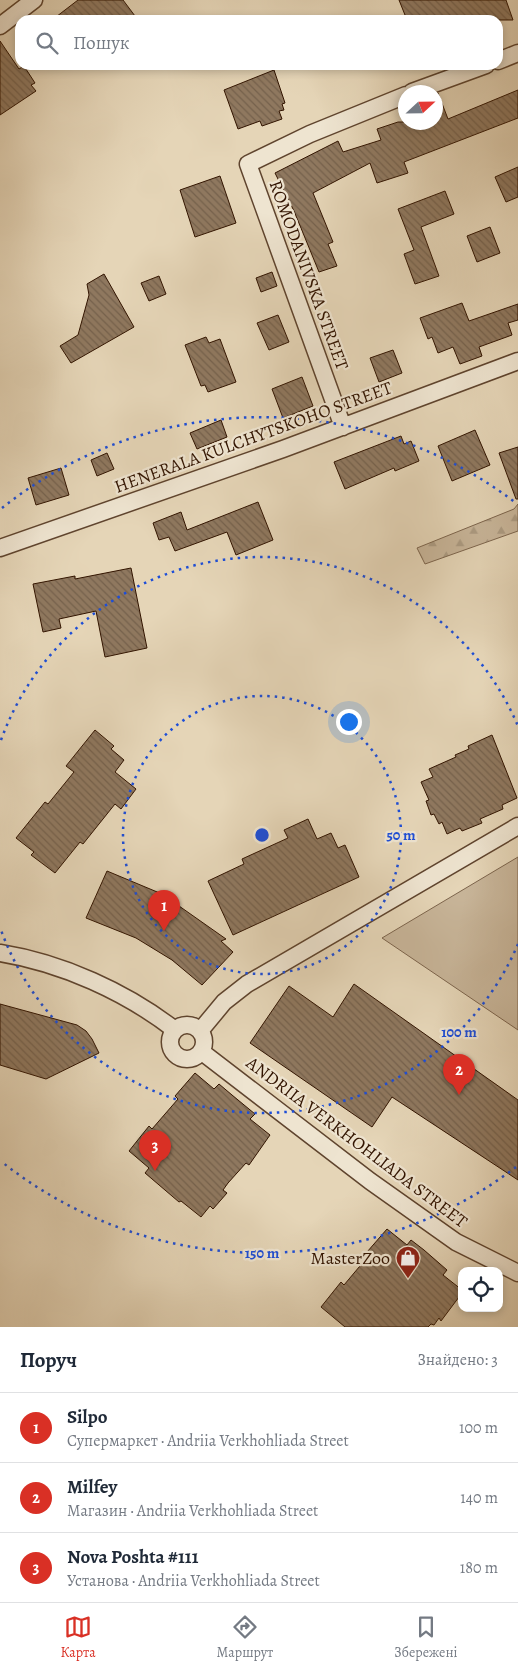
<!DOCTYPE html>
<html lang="uk">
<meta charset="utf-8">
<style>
:root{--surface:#fff;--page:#f2f2f3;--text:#1f2937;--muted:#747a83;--line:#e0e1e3;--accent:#d93025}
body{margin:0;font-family:Alegreya,serif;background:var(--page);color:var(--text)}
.controls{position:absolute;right:15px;bottom:15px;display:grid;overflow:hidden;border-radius:10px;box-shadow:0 2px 8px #0003}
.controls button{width:45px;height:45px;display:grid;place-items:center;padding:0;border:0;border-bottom:1px solid var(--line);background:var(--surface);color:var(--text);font:25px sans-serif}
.compass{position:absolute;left:398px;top:85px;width:45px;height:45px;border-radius:50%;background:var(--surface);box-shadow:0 2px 8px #0003;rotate:68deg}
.you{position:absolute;left:348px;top:721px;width:18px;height:18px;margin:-12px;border:4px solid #fff;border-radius:50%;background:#1a73e8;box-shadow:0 0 0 8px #1a73e833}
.badge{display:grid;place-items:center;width:32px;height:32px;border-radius:50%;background:var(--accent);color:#fff;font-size:16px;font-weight:700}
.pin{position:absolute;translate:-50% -41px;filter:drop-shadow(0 1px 2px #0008)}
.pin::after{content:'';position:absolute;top:26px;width:18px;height:15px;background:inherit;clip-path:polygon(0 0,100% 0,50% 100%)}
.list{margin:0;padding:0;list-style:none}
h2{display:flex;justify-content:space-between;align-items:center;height:65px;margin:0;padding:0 20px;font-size:21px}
h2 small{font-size:16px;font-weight:400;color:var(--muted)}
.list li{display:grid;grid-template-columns:32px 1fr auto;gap:15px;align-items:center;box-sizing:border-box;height:70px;padding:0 20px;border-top:1px solid var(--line)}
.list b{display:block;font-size:19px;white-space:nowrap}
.list p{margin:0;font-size:16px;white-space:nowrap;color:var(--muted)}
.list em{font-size:16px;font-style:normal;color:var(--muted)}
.icon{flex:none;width:28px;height:28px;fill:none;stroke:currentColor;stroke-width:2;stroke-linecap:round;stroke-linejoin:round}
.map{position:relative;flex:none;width:518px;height:1327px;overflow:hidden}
.search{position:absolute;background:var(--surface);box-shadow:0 2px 8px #0003;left:15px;right:15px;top:15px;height:55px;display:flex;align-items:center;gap:12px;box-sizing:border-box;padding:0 18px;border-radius:15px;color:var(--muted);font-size:19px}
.sheet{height:275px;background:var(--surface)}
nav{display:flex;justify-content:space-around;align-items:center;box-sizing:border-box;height:70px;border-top:1px solid var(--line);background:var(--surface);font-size:14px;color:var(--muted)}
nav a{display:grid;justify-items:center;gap:2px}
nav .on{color:var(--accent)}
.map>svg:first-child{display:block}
</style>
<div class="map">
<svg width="518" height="1327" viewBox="0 0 518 1327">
<defs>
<pattern id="forest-firs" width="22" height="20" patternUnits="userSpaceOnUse" patternTransform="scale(1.25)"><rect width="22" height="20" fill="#c7b498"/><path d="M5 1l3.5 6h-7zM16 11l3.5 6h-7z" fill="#ab9a81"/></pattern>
<pattern id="building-back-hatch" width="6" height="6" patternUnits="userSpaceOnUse" patternTransform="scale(1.25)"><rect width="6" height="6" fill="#8f785f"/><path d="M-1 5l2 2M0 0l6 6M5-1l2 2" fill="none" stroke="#75614c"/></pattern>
</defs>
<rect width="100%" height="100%" fill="#e5d5b7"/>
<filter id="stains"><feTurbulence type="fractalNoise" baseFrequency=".004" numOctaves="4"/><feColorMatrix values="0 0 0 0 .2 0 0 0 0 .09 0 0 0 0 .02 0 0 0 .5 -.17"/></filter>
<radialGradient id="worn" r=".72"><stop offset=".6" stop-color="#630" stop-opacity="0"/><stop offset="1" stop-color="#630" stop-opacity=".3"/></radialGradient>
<path fill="url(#forest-firs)" stroke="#7c644c" d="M 518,504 L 518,531 L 425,564 L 417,548 L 514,509 Z"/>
<path fill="#c7b498" stroke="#7c644c" d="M 518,857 L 518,1030 L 382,938 Z"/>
<path fill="url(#building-back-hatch)" stroke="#321400" d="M 78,0 L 123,0 L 138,20 L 52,20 Z
M 399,0 L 506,0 L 513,20 L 407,20 Z
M 0,41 L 19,69 L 24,66 L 35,83 L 31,85 L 36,91 L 0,115 Z
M 274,70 L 285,103 L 282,104 L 284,110 L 279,111 L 282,119 L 262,126 L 260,121 L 238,129 L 224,90 Z
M 518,90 L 518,118 L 404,162 L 408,173 L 377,183 L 370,163 L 313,193 L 333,242 L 328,244 L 337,266 L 319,272 L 294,211 L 275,173 L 338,141 L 343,152 L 381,140 L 377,129 L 398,122 L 436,122 L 436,94 L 438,93 L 448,119 Z
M 518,167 L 518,197 L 506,202 L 495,177 Z
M 220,176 L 236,223 L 195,237 L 180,190 Z
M 445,191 L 454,214 L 421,227 L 439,276 L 415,284 L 404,254 L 414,250 L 398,209 Z
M 490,227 L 500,253 L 477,262 L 467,236 Z
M 272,272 L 277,286 L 261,292 L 256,278 Z
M 104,274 L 134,327 L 71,363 L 60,346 L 78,335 L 89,295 L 87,284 Z
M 159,276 L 166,294 L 149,301 L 141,283 Z
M 462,303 L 469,321 L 518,304 L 518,320 L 508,323 L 512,335 L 479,347 L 482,356 L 460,364 L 453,347 L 438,353 L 432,337 L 428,339 L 420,318 Z
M 278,315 L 289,342 L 269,350 L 257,323 Z
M 206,337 L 209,343 L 220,339 L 236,382 L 208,392 L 205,385 L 201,386 L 185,345 Z
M 393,350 L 402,373 L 379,382 L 370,358 Z
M 302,377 L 313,406 L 283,418 L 272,389 Z
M 221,420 L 227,437 L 197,449 L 190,433 Z
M 475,430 L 490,465 L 452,481 L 438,446 Z
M 401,436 L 404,444 L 411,441 L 419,461 L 395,471 L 394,468 L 345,489 L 334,462 Z
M 518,447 L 518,499 L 516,499 L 499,453 Z
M 107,453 L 114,469 L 97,476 L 91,460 Z
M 61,468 L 69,495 L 36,505 L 28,478 Z
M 258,502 L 273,540 L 236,555 L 227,532 L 175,551 L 169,537 L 159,540 L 153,523 L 181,512 L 187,530 Z
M 131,568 L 147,648 L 105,657 L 96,611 L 59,619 L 61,628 L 43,632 L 33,584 L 75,576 L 75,579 Z
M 95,730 L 114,746 L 111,749 L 124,760 L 115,772 L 136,789 L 121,809 L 115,804 L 83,844 L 80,842 L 55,873 L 31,855 L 34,852 L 16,838 L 45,802 L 48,804 L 74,772 L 66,766 Z
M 492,735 L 517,798 L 502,805 L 503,809 L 480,819 L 482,823 L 462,831 L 460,828 L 447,834 L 442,822 L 439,824 L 434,814 L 431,815 L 426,801 L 429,800 L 421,782 L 433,777 L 429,769 L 456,757 L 455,755 L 469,749 L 468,746 Z
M 308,819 L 317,839 L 331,833 L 338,848 L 345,845 L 359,877 L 233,935 L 208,881 L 244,864 L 242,859 L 288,838 L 284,830 Z
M 107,871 L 162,894 L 226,939 L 221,941 L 233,952 L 202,985 L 172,960 L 136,938 L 86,918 Z
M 354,984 L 518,1100 L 518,1180 L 392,1097 L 372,1127 L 250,1043 L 289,986 L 333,1017 Z
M 0,1004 L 77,1025 L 86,1031 L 92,1039 L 99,1053 L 46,1079 L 0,1065 Z
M 195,1073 L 214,1089 L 219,1084 L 232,1095 L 255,1114 L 250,1119 L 270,1135 L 249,1165 L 246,1163 L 228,1183 L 223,1190 L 227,1193 L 213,1209 L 210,1206 L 201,1217 L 181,1201 L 179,1202 L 145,1173 L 149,1168 L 129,1151 L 149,1126 L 152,1129 L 178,1099 L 175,1096 Z
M 387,1229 L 407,1245 L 411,1240 L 424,1250 L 447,1270 L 443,1275 L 462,1290 L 462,1293 L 441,1321 L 439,1318 L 434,1325 L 431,1324 L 428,1327 L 345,1327 L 321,1307 L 341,1282 L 344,1285 L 370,1254 L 367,1252 Z"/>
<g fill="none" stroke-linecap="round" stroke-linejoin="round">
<defs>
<path id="street" d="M 0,26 L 34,0
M 498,61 L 518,53
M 412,92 L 486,65
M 343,427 L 248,164 L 310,134 L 406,95
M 0,548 L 283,449 L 518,361
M 0,953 C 62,963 126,992 175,1030
M170 1042a17 17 0 1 1 34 0a17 17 0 1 1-34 0Z
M 200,1031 L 224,1002 L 247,984 L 518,826
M 202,1052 L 370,1181 L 456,1242 L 518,1273"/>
</defs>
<use href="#street" stroke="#5f442e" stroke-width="19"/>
<use href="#street" stroke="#eee4d0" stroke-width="16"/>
</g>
<g fill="none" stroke="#1d4ed8" stroke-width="2.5" stroke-dasharray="2.5 5">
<circle cx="262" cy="835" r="139"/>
<path d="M518 944A278 278 0 0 1 1 930M1 740A278 278 0 0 1 518 726"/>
<path d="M516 1167A418 418 0 0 1 2 1162M2 508A418 418 0 0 1 516 503"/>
</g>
<defs>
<symbol id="shop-pin" viewBox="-11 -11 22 30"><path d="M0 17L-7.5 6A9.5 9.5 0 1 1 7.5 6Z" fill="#8f2418" stroke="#eee4d0"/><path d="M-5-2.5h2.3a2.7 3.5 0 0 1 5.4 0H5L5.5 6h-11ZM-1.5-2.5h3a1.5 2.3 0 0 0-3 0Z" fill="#fff"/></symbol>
</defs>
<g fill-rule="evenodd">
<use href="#shop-pin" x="394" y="1244" width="28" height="38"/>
</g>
<g text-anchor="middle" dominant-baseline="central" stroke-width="4.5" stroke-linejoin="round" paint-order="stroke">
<g font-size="18" fill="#321400" stroke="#eee4d0">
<text transform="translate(309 275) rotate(70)">ROMODANIVSKA STREET</text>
<text transform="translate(253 437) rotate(-20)">HENERALA KULCHYTSKOHO STREET</text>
<text transform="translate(357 1142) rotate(37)">ANDRIIA VERKHOHLIADA STREET</text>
</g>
<g font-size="18" fill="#321400" stroke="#eee4d0" text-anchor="end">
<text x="390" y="1258">MasterZoo</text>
</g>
</g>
<circle cx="262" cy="835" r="8" fill="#1d4ed8" stroke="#eee4d0" stroke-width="2.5"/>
<g font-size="15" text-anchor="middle" font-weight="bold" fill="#1d4ed8" stroke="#eee4d0" stroke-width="4.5" stroke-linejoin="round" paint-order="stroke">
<text x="401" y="840">50 m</text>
<text x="459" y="1037">100 m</text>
<text x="262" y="1258">150 m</text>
</g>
<rect width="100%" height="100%" filter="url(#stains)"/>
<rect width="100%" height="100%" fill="url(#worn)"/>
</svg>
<div class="controls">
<button><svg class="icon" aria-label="locate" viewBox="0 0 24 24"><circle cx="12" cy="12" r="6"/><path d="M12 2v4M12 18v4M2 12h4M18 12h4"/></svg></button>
</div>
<svg class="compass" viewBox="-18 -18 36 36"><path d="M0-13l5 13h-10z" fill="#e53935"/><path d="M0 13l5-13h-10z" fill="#747a83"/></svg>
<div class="you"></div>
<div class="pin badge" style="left:164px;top:931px">1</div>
<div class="pin badge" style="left:459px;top:1095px">2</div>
<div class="pin badge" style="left:155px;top:1171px">3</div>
<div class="search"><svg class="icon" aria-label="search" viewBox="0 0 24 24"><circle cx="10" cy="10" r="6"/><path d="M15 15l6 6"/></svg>Пошук</div>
</div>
<section class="sheet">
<h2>Поруч<small>Знайдено: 3</small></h2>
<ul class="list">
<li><span class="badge">1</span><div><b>Silpo</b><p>Супермаркет · Andriia Verkhohliada Street</p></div><em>100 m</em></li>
<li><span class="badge">2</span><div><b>Milfey</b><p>Магазин · Andriia Verkhohliada Street</p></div><em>140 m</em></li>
<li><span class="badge">3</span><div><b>Nova Poshta #111</b><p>Установа · Andriia Verkhohliada Street</p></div><em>180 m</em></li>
</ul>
</section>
<nav>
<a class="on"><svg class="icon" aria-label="map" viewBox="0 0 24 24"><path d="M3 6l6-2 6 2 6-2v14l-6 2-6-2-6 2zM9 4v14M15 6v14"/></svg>Карта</a>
<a><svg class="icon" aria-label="directions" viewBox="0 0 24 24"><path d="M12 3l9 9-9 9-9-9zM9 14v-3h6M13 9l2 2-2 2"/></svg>Маршрут</a>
<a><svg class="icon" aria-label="saved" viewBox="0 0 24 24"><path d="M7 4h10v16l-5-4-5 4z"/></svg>Збережені</a>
</nav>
